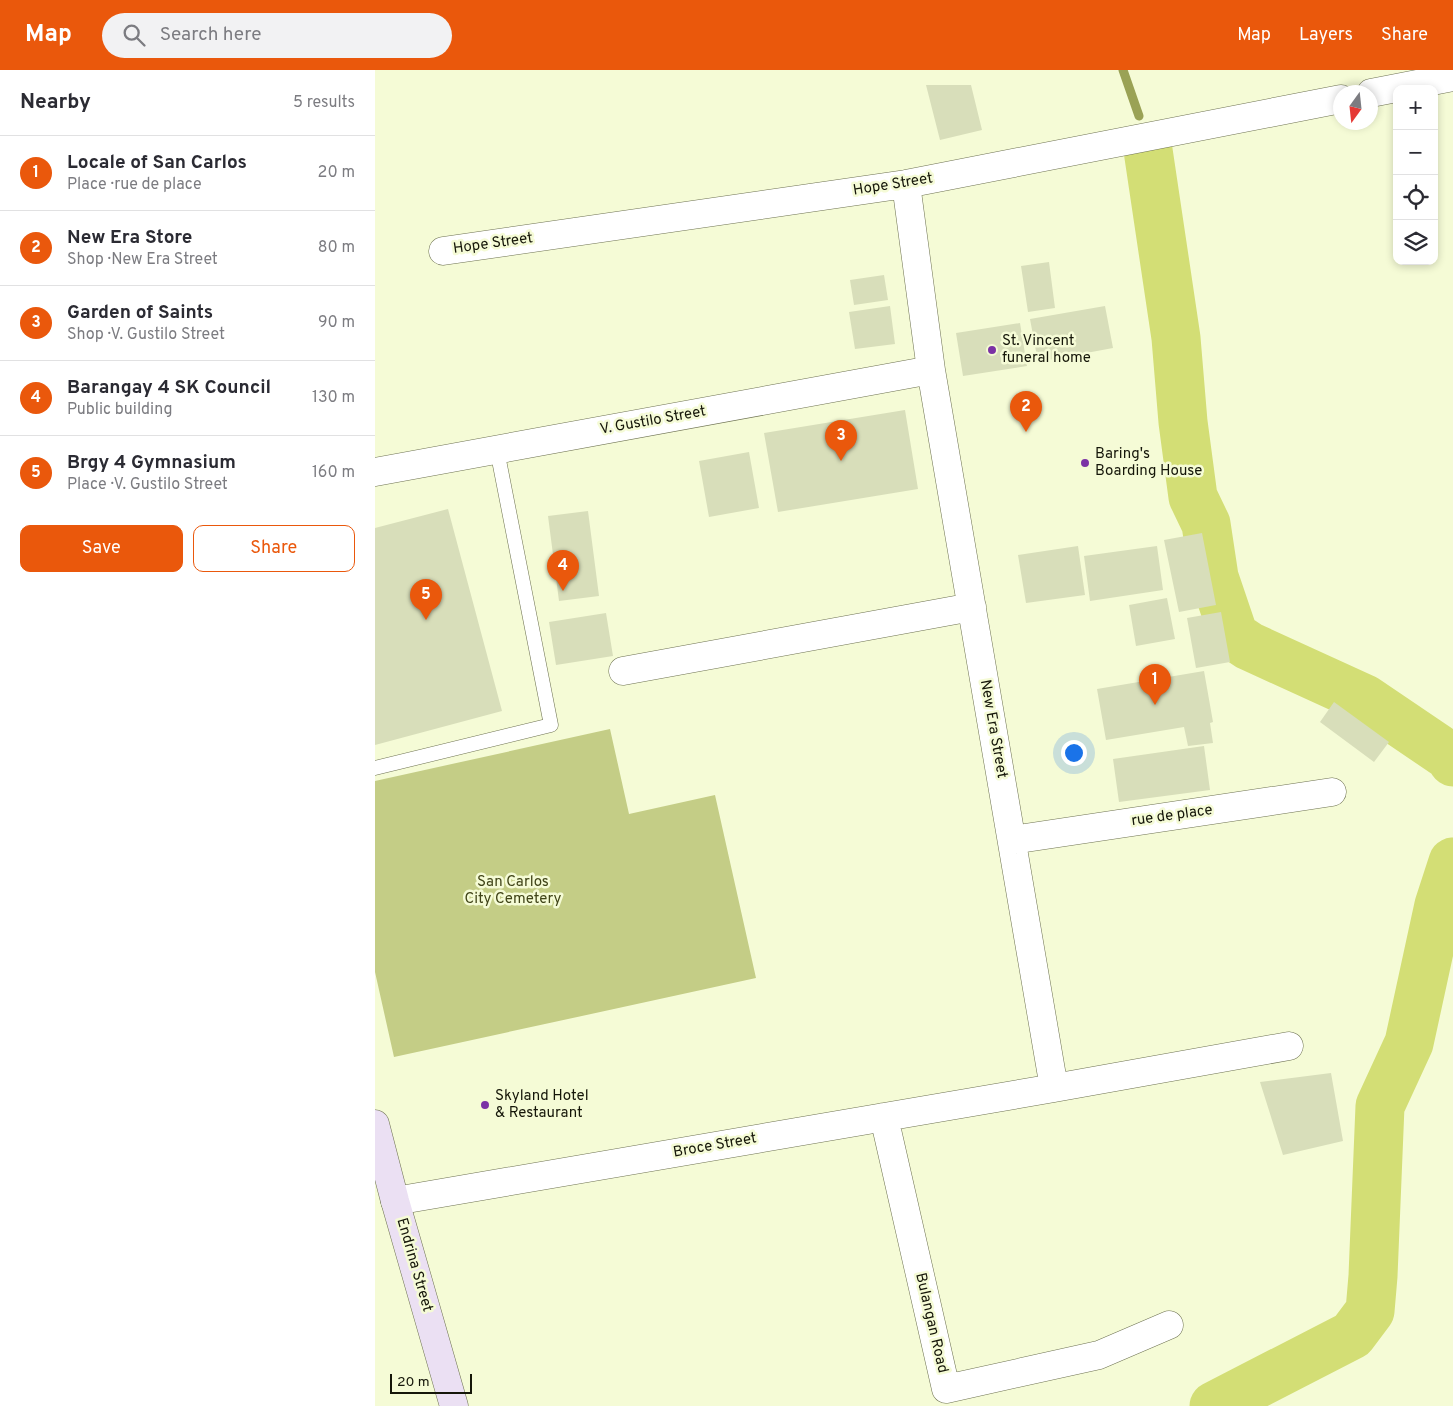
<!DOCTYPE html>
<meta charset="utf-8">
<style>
:root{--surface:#fff;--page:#f2f2f3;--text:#2b2b33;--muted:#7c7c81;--line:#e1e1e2;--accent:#ea580c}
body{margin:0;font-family:Overpass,sans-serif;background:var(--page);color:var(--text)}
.controls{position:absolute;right:15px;top:15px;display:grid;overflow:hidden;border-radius:10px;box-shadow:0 2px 8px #0003}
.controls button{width:45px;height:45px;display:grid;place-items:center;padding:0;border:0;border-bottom:1px solid var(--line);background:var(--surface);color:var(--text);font:25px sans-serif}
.compass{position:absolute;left:958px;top:15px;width:45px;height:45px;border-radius:50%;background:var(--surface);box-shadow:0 2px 8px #0003;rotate:195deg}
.scale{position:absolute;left:15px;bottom:12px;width:82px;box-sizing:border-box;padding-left:5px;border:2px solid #151609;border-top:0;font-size:14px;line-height:18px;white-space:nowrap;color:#151609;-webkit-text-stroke:4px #f5fbd6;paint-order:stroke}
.you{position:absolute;left:698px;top:682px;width:18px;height:18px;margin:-12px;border:4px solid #fff;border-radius:50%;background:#1a73e8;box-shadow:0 0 0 8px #1a73e833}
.badge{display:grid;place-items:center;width:32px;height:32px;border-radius:50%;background:var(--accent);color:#fff;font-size:16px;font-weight:700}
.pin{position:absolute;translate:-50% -41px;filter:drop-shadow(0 1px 2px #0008)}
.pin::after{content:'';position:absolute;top:26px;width:18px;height:15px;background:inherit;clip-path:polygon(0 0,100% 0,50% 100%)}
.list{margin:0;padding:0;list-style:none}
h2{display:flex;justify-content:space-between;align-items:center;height:65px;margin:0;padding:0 20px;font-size:21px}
h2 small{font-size:16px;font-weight:400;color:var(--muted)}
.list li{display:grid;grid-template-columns:32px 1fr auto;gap:15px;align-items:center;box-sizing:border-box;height:75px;padding:0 20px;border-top:1px solid var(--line)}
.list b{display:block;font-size:19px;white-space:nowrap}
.list p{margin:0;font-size:16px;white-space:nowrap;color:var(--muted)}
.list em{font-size:16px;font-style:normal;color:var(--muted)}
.actions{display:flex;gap:10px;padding:15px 20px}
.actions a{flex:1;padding:11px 0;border:1px solid var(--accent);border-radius:10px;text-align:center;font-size:18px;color:var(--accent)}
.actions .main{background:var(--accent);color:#fff}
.icon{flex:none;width:28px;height:28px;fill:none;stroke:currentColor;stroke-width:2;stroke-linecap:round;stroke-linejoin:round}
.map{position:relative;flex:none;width:1078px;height:1336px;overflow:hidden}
header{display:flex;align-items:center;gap:30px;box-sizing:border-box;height:70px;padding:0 25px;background:var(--accent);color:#fff}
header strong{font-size:24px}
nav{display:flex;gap:28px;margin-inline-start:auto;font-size:18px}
.search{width:350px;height:45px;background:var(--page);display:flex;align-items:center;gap:12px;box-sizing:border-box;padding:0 18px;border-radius:28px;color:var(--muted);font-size:19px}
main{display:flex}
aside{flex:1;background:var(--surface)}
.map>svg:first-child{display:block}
</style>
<header>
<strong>Map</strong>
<div class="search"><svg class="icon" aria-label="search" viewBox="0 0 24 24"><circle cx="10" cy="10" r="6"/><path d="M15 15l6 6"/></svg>Search here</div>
<nav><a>Map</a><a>Layers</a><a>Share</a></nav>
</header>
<main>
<aside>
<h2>Nearby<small>5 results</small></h2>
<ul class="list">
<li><span class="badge">1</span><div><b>Locale of San Carlos</b><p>Place · rue de place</p></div><em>20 m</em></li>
<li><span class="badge">2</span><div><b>New Era Store</b><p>Shop · New Era Street</p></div><em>80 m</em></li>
<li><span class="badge">3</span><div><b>Garden of Saints</b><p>Shop · V. Gustilo Street</p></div><em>90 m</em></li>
<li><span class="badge">4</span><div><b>Barangay 4 SK Council</b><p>Public building</p></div><em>130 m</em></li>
<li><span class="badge">5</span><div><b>Brgy 4 Gymnasium</b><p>Place · V. Gustilo Street</p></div><em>160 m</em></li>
</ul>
<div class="actions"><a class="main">Save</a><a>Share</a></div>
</aside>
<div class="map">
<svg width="1078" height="1336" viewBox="0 0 1078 1336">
<rect width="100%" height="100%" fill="#f5fbd6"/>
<path fill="#c4cd86" d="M 235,659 L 254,744 L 340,725 L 381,908 L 19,987 L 0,902 L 0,711 Z"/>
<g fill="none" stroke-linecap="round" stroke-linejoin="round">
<path stroke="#9aa255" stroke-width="9" d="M 748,0 L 764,46"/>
<path stroke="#d3de75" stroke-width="49" d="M 773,80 L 801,268 L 808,352 L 818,427 L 831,454 L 839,507 L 859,566 L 874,576 L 990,629 L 1074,686 L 1078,692
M 839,1336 L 977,1265 L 995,1241 L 998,1206 L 1005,1036 L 1034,973 L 1064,835 L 1078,792"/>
</g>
<path fill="#d8deba" d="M 551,15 L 596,15 L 607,60 L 565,70 Z
M 674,192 L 680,238 L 653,242 L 646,196 Z
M 509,205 L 513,230 L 479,235 L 475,210 Z
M 515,236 L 520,274 L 480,279 L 474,242 Z
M 730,236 L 738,278 L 663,292 L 655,249 Z
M 645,253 L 652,296 L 588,306 L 581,263 Z
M 530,340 L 543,419 L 403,442 L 389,363 Z
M 374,382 L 384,438 L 334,447 L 324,391 Z
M 73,439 L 127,641 L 0,675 L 0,458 Z
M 213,441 L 224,526 L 184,531 L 173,446 Z
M 827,463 L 841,535 L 804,542 L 789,470 Z
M 703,476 L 710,525 L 651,533 L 643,485 Z
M 782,476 L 788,520 L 715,531 L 709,486 Z
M 792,528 L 800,569 L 761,576 L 754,535 Z
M 846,542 L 855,592 L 821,598 L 812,548 Z
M 231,543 L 238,586 L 181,595 L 174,552 Z
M 829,601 L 838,652 L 835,653 L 838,673 L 813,676 L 809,657 L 731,670 L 722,619 Z
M 959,632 L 1014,672 L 999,692 L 945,652 Z
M 829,676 L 835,720 L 744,732 L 738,689 Z
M 956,1003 L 968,1071 L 908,1085 L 885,1012 Z"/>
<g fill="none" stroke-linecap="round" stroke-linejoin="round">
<defs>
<path id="lane" d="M 0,698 L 176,655 L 122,380"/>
<path id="street" d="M 996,23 L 1078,7
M 531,114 L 556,300 L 679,1018
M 68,181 L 531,114 L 966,29
M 0,402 L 556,300
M 248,601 L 597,537
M 637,770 L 957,722
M 509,1047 L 571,1319 L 724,1285 L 794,1255
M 20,1131 L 679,1018 L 914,976"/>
<path id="secondary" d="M 0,1054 L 20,1131 L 79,1336"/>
</defs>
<use href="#lane" stroke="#6e7252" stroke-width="15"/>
<use href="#street" stroke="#6e7252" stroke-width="29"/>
<use href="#secondary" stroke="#6e7252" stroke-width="29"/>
<use href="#lane" stroke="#fff" stroke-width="14"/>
<use href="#street" stroke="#fff" stroke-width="28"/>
<use href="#secondary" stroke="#ebe0f3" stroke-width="28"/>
</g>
<g fill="#7b32a5" stroke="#f5fbd6" stroke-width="2">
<circle cx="617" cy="280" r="5"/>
<circle cx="710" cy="393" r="5"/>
<circle cx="110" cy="1035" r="5"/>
</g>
<g text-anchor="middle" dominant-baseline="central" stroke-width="5" stroke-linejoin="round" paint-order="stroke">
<g font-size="15" fill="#151609" stroke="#f5fbd6">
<text transform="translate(518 115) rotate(-9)">Hope Street</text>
<text transform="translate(118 174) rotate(-8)">Hope Street</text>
<text transform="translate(278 351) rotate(-10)">V. Gustilo Street</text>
<text transform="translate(618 659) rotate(80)">New Era Street</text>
<text transform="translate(797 746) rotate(-8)">rue de place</text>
<text transform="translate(340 1076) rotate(-10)">Broce Street</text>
<text transform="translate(39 1195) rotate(74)">Endrina Street</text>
<text transform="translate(556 1253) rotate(77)">Bulangan Road</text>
</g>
<g font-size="15" fill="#151609" stroke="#f5fbd6" text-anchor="start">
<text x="627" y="271">St. Vincent<tspan x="627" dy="17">funeral home</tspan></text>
<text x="720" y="384">Baring's<tspan x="720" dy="17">Boarding House</tspan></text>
<text x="120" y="1026">Skyland Hotel<tspan x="120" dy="17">&amp; Restaurant</tspan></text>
</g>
<g font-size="15" fill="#404418" stroke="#f5fbd6">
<text x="138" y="812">San Carlos<tspan x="138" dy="17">City Cemetery</tspan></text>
</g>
</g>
</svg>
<div class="controls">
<button>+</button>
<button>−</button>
<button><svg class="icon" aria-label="locate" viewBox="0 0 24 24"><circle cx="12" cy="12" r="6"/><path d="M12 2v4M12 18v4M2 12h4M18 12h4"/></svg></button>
<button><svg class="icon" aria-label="layers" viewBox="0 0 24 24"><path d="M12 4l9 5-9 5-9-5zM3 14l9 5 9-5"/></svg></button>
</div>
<svg class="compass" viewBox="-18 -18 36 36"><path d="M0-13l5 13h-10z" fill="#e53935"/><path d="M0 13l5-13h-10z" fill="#7c7c81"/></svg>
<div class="scale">20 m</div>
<div class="you"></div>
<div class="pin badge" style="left:780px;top:635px">1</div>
<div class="pin badge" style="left:651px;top:362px">2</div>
<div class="pin badge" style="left:466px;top:391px">3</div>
<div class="pin badge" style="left:188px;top:521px">4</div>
<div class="pin badge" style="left:51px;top:550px">5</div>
</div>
</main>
